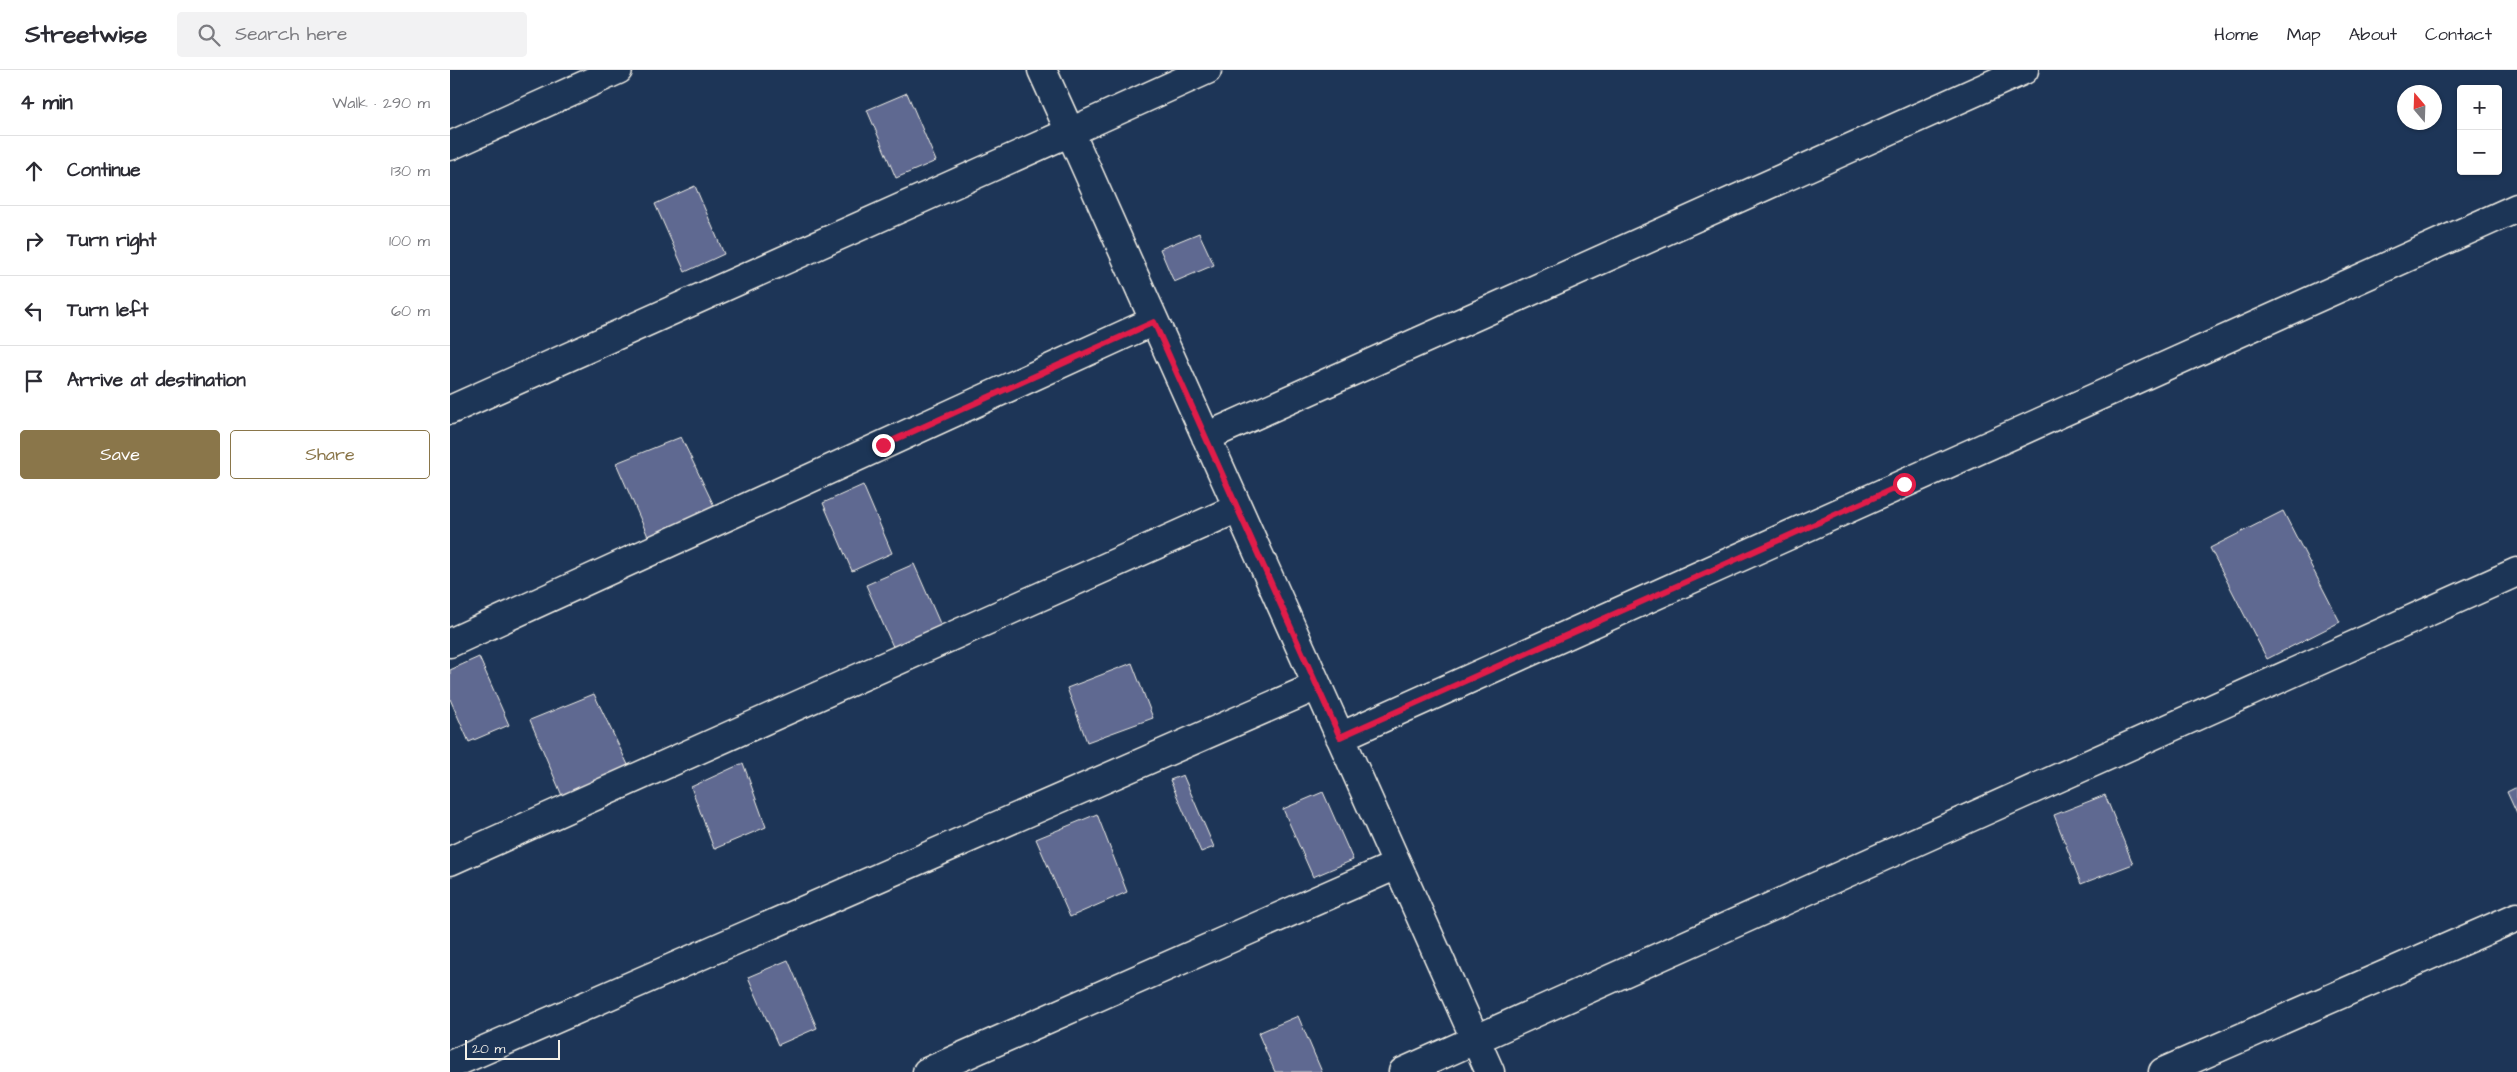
<!DOCTYPE html>
<meta charset="utf-8">
<style>
:root{--surface:#fff;--page:#f2f2f3;--text:#2b2b33;--muted:#7c7c81;--line:#e1e1e2;--accent:#8a764a}
body{margin:0;font-family:"Architects Daughter",sans-serif;background:var(--page);color:var(--text)}
.controls{position:absolute;right:15px;top:15px;display:grid;overflow:hidden;border-radius:5px;box-shadow:0 1px 4px #0004}
.controls button{width:45px;height:45px;display:grid;place-items:center;padding:0;border:0;border-bottom:1px solid var(--line);background:var(--surface);color:var(--text);font:25px sans-serif}
.compass{position:absolute;left:1947px;top:15px;width:45px;height:45px;border-radius:50%;background:var(--surface);box-shadow:0 1px 4px #0004;rotate:341deg}
.scale{position:absolute;left:15px;bottom:12px;width:95px;box-sizing:border-box;padding-left:5px;border:2px solid #f4f1e8;border-top:0;font-size:14px;line-height:18px;white-space:nowrap;color:#f4f1e8;-webkit-text-stroke:4px #1d3557;paint-order:stroke}
.stop{position:absolute;width:15px;height:15px;margin:-11px;border:4px solid #e11d48;border-radius:50%;background:#fff}
.stop.end{background:#e11d48;border-color:#fff;box-shadow:0 1px 5px #0008}
.list{margin:0;padding:0;list-style:none}
h2{display:flex;justify-content:space-between;align-items:center;height:65px;margin:0;padding:0 20px;font-size:21px}
h2 small{font-size:16px;font-weight:400;color:var(--muted)}
.list li{display:grid;grid-template-columns:32px 1fr auto;gap:15px;align-items:center;box-sizing:border-box;height:70px;padding:0 20px;border-top:1px solid var(--line)}
.list b{display:block;font-size:19px;white-space:nowrap}
.list em{font-size:16px;font-style:normal;color:var(--muted)}
.actions{display:flex;gap:10px;padding:15px 20px}
.actions a{flex:1;padding:11px 0;border:1px solid var(--accent);border-radius:5px;text-align:center;font-size:18px;color:var(--accent)}
.actions .main{background:var(--accent);color:#fff}
.icon{flex:none;width:28px;height:28px;fill:none;stroke:currentColor;stroke-width:2;stroke-linecap:round;stroke-linejoin:round}
.map{position:relative;flex:none;width:2067px;height:1002px;overflow:hidden}
header{display:flex;align-items:center;gap:30px;box-sizing:border-box;height:70px;padding:0 25px;background:var(--surface);border-bottom:1px solid var(--line)}
header strong{font-size:24px}
nav{display:flex;gap:28px;margin-inline-start:auto;font-size:18px}
.search{width:350px;height:45px;background:var(--page);display:flex;align-items:center;gap:12px;box-sizing:border-box;padding:0 18px;border-radius:5px;color:var(--muted);font-size:19px}
main{display:flex}
aside{flex:1;background:var(--surface)}
.map>svg:first-child{display:block}
</style>
<header>
<strong>Streetwise</strong>
<div class="search"><svg class="icon" aria-label="search" viewBox="0 0 24 24"><circle cx="10" cy="10" r="6"/><path d="M15 15l6 6"/></svg>Search here</div>
<nav><a>Home</a><a>Map</a><a>About</a><a>Contact</a></nav>
</header>
<main>
<aside>
<h2>4 min<small>Walk · 290 m</small></h2>
<ul class="list">
<li><svg class="icon" aria-label="ahead" viewBox="0 0 24 24"><path d="M12 20V5M6 11l6-6 6 6"/></svg><div><b>Continue</b></div><em>130 m</em></li>
<li><svg class="icon" aria-label="right" viewBox="0 0 24 24"><path d="M7 20v-9h11M14 6l5 5-5 5"/></svg><div><b>Turn right</b></div><em>100 m</em></li>
<li><svg class="icon" aria-label="left" viewBox="0 0 24 24"><path d="M17 20v-9H6M10 6l-5 5 5 5"/></svg><div><b>Turn left</b></div><em>60 m</em></li>
<li><svg class="icon" aria-label="arrive" viewBox="0 0 24 24"><path d="M6 21V4h12l-3 4 3 4H6"/></svg><div><b>Arrive at destination</b></div></li>
</ul>
<div class="actions"><a class="main">Save</a><a>Share</a></div>
</aside>
<div class="map">
<svg width="2067" height="1002" viewBox="0 0 2067 1002">
<rect width="100%" height="100%" fill="#1d3557"/>
<filter id="ink" filterUnits="userSpaceOnUse"><feTurbulence type="fractalNoise" baseFrequency=".02" numOctaves="2"/><feDisplacementMap in="SourceGraphic" scale="10" xChannelSelector="R" yChannelSelector="G"/><feConvolveMatrix kernelMatrix="1 2 1 2 8 2 1 2 1" color-interpolation-filters="sRGB"/></filter>
<g filter="url(#ink)">
<path fill="#5e6991" stroke="#f4f1e8" d="M 457,23 L 486,91 L 446,108 L 417,40 Z
M 245,116 L 274,184 L 235,202 L 205,134 Z
M 749,163 L 764,195 L 724,212 L 710,179 Z
M 231,367 L 267,442 L 200,471 L 166,393 Z
M 413,415 L 442,483 L 402,501 L 373,433 Z
M 1833,441 L 1890,552 L 1817,589 L 1760,478 Z
M 464,494 L 492,558 L 444,579 L 416,515 Z
M 29,587 L 59,655 L 19,672 L 0,629 L 0,600 Z
M 682,593 L 703,648 L 637,672 L 617,618 Z
M 144,624 L 180,699 L 113,728 L 80,650 Z
M 293,693 L 316,757 L 264,779 L 241,717 Z
M 733,705 L 764,777 L 751,782 L 720,710 Z
M 2067,717 L 2067,744 L 2057,722 Z
M 873,722 L 903,790 L 863,807 L 833,739 Z
M 1655,725 L 1683,794 L 1631,814 L 1604,745 Z
M 647,744 L 677,822 L 620,847 L 586,769 Z
M 338,890 L 367,958 L 328,975 L 298,907 Z
M 848,946 L 872,1002 L 825,1002 L 808,963 Z"/>
<g fill="none" stroke-linecap="round" stroke-linejoin="round">
<defs>
<path id="street" d="M 0,76 L 168,0
M 0,340 L 620,62 L 1040,1002
M 756,367 L 1574,0
M 0,573 L 704,251
M 890,667 L 2067,138
M 0,791 L 788,438
M 0,995 L 867,616
M 477,1002 L 947,795
M 953,1002 L 2067,502
M 1713,1002 L 2067,847"/>
<path id="secondary" d="M 592,0 L 620,62 L 757,0"/>
</defs>
<use href="#street" stroke="#f4f1e8" stroke-width="31"/>
<use href="#secondary" stroke="#f4f1e8" stroke-width="31"/>
<use href="#street" stroke="#1d3557" stroke-width="28"/>
<use href="#secondary" stroke="#1d3557" stroke-width="28"/>
</g>
</g>
<g fill="none" stroke-linecap="round" stroke-linejoin="round" filter="url(#ink)">
<path stroke="#e11d48" stroke-width="6" d="M 433,375 L 704,252 L 890,667 L 1454,414"/>
</g>
</svg>
<div class="controls">
<button>+</button>
<button>−</button>
</div>
<svg class="compass" viewBox="-18 -18 36 36"><path d="M0-13l5 13h-10z" fill="#e53935"/><path d="M0 13l5-13h-10z" fill="#7c7c81"/></svg>
<div class="scale">20 m</div>
<div class="stop" style="left:1454px;top:414px"></div>
<div class="stop end" style="left:433px;top:375px"></div>
</div>
</main>
